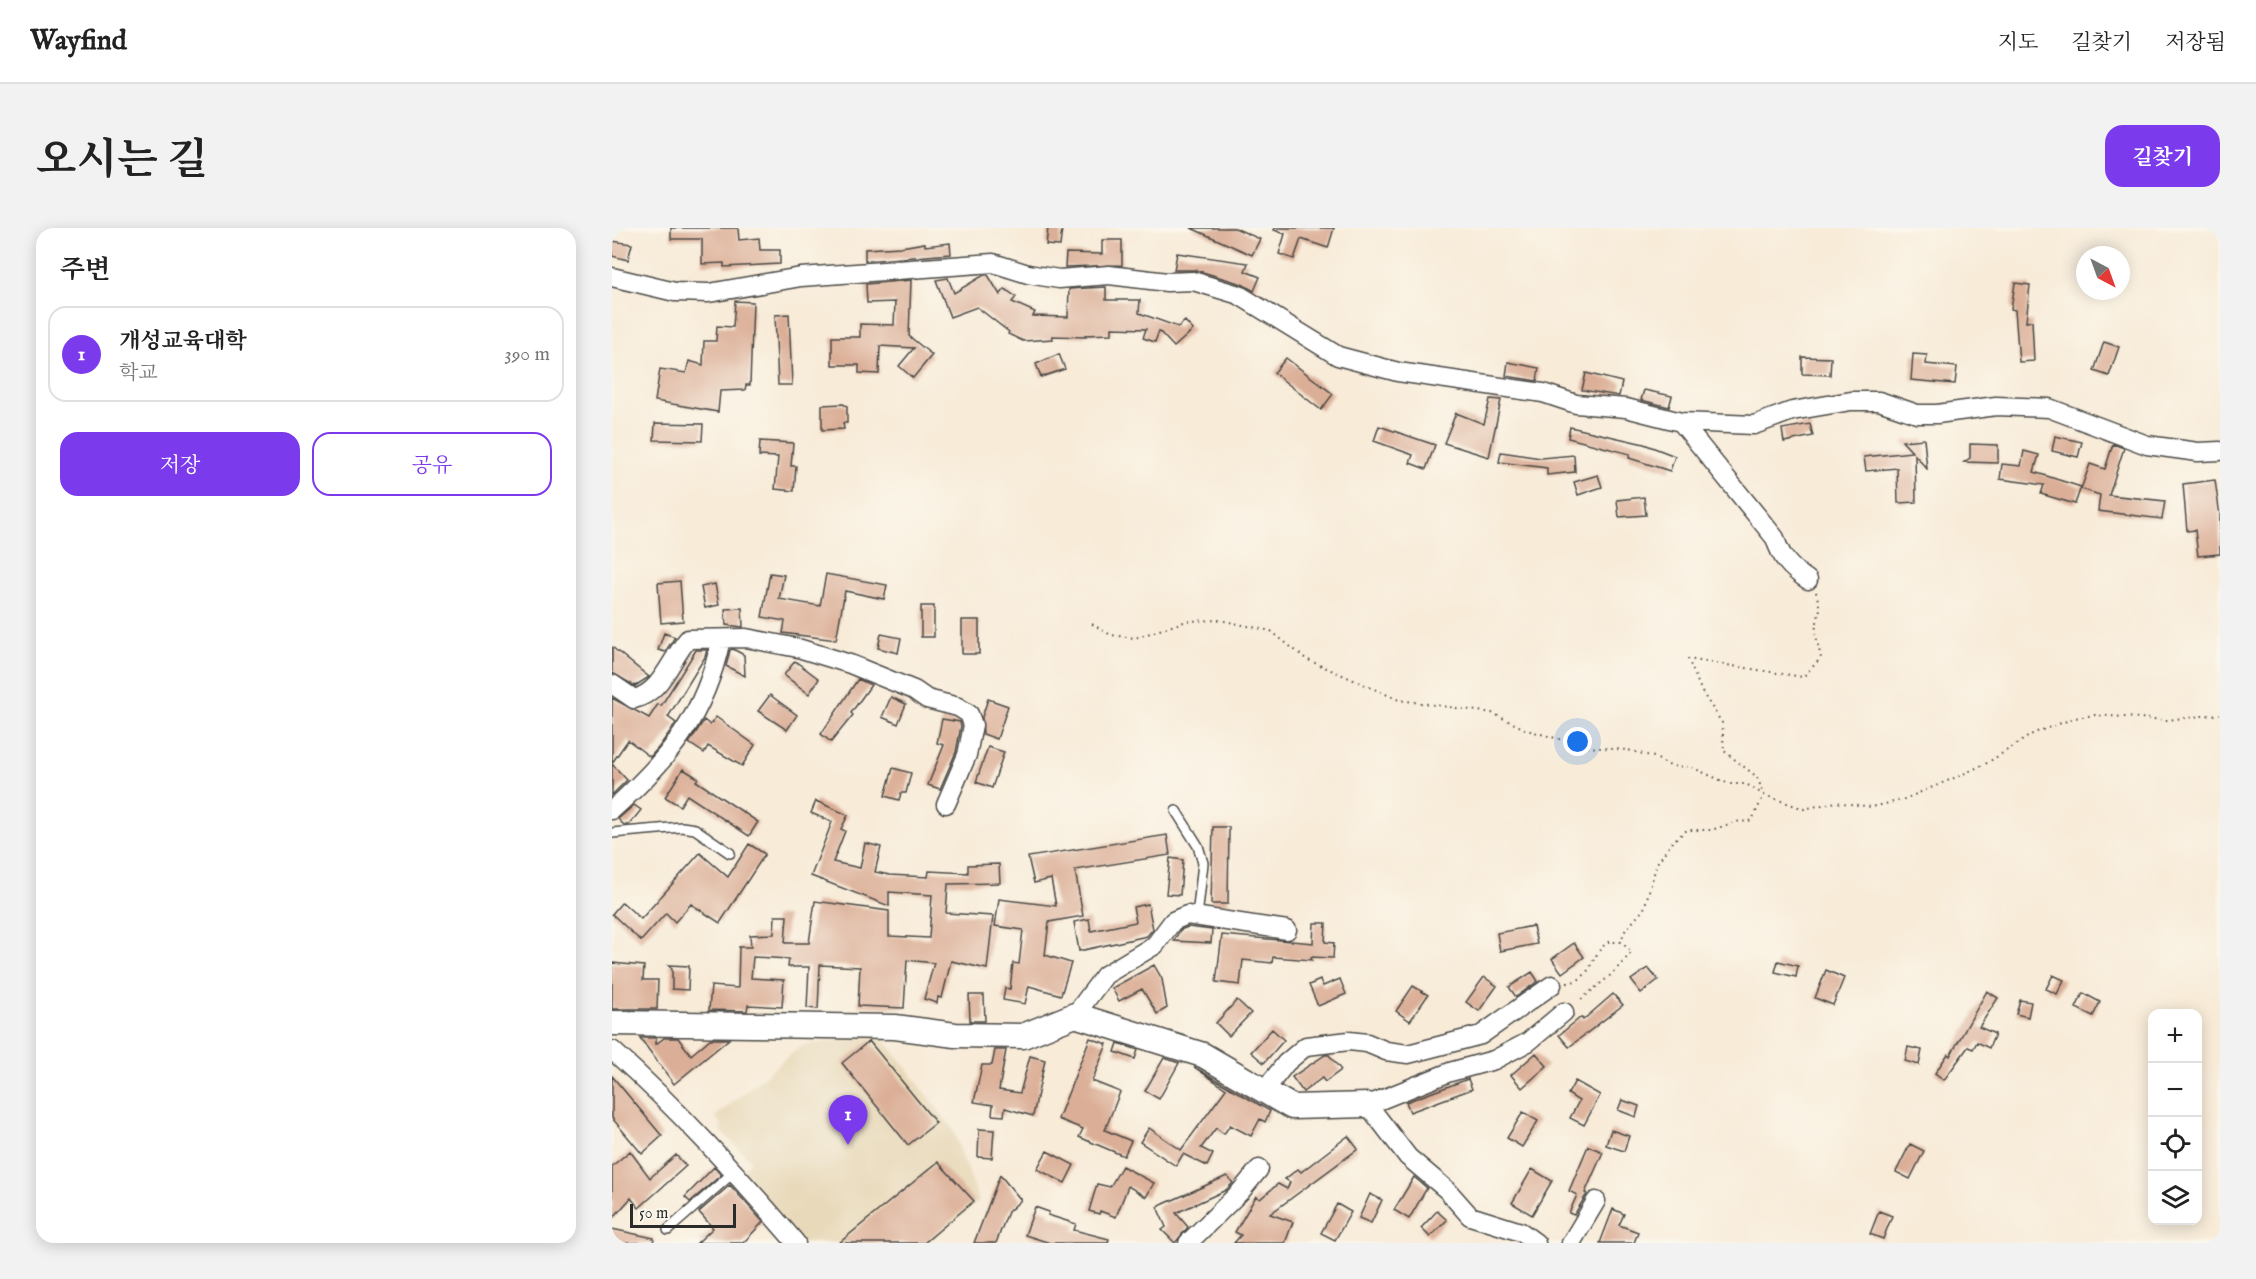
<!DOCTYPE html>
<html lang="ko">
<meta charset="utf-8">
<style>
:root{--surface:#fff;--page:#f2f2f2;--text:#222;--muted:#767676;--line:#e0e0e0;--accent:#7c3aed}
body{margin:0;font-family:"IM FELL English","Noto Serif KR",serif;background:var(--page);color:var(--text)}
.controls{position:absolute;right:18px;bottom:18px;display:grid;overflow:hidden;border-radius:12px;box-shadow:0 3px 15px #0003}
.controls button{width:54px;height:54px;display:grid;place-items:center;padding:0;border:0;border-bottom:2px solid var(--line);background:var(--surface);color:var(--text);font:30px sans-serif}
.compass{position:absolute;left:1464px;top:18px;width:54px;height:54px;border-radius:50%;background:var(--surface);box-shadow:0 3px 15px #0003;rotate:139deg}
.scale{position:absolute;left:18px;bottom:15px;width:106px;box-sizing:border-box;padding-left:6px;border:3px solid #2b2b2b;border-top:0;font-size:16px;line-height:21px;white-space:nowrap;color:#2b2b2b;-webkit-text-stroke:4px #fbf7ec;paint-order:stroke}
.you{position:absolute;left:966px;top:514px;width:21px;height:21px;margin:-15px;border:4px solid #fff;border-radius:50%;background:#1a73e8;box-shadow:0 0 0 9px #1a73e833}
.badge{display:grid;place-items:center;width:39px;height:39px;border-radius:50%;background:var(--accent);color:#fff;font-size:20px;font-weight:700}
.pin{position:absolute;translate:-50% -50px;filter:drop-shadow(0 2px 3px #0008)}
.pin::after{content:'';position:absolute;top:32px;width:21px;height:18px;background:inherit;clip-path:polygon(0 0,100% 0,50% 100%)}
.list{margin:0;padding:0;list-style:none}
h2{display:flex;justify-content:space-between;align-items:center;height:78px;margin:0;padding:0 24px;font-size:26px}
h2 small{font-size:20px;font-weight:400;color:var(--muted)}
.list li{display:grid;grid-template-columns:39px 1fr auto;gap:18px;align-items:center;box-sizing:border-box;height:96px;margin:0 12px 12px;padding:0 12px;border:2px solid var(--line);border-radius:18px}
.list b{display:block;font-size:22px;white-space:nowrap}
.list p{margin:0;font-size:20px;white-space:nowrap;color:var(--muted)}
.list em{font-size:20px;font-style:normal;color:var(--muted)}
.actions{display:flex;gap:12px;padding:18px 24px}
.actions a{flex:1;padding:14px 0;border:2px solid var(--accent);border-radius:18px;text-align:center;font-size:21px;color:var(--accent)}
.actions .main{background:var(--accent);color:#fff}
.icon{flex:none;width:33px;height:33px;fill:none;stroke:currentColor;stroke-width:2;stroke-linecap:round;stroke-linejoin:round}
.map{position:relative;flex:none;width:1608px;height:1015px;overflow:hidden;border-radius:18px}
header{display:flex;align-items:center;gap:36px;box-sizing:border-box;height:84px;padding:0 30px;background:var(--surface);border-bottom:2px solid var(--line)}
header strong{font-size:28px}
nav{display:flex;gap:33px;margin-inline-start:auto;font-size:21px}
.intro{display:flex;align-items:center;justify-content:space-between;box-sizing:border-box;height:144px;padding:0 36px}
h1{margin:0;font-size:42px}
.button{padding:15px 27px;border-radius:18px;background:var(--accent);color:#fff;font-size:21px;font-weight:700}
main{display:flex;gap:36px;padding:0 36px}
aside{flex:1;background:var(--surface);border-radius:18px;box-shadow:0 3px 15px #0003}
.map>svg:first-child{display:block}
</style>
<header>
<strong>Wayfind</strong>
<nav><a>지도</a><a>길찾기</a><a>저장됨</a></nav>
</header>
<div class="intro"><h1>오시는 길</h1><a class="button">길찾기</a></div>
<main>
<aside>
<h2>주변<small></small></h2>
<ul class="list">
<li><span class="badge">1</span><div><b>개성교육대학</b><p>학교</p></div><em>390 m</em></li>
</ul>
<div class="actions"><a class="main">저장</a><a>공유</a></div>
</aside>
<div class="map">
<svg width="1608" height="1015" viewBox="0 0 1608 1015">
<rect width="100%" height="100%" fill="#fbf7ec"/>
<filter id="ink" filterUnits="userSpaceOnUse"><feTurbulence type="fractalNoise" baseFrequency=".0167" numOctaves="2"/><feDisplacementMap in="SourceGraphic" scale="12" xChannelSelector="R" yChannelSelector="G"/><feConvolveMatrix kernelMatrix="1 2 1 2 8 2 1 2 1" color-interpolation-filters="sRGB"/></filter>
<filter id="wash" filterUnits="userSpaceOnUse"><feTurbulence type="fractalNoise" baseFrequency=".008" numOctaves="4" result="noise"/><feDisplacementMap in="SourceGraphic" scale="24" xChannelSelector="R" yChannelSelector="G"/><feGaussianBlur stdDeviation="1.35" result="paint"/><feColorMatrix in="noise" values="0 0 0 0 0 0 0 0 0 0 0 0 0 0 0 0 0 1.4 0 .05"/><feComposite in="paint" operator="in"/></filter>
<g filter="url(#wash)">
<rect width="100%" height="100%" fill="#f8ebd8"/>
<path fill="#e8d9ba" d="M 267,805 L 340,899 L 367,973 L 315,1015 L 190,1015 L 131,942 L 139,933 L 108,902 L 110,897 L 103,889 L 190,817 Z"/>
<g id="blocks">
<path fill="#dbaf97" d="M 59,0 L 126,0 L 127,12 L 147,10 L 148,22 L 168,22 L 168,36 L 112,39 L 112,35 L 90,36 L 90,11 L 59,11 Z
M 436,0 L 450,0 L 448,18 L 434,17 Z
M 579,0 L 623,0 L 648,11 L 640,27 Z
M 662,0 L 722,0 L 716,20 L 689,11 L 682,31 L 667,26 L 673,6 L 662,2 Z
M 490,12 L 510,12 L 510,37 L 453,39 L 454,25 L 490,26 Z
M 0,13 L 20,16 L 16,32 L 0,28 Z
M 313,15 L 313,18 L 338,15 L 339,26 L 253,33 L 253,21 L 289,19 Z
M 565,25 L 636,35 L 633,43 L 648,49 L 642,63 L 630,56 L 584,42 L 562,42 Z
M 372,47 L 376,47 L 388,67 L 393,61 L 404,69 L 400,74 L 423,84 L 421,88 L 456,89 L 457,61 L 494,59 L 494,72 L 528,72 L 527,85 L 566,99 L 573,93 L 581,102 L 562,119 L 547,103 L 543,114 L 531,110 L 534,101 L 500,100 L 500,106 L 473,107 L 474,109 L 440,108 L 441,111 L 411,113 L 396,106 L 397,104 L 365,79 L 338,89 L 324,52 L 336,50 L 342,65 Z
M 299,52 L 297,108 L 320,127 L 301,150 L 287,138 L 302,120 L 268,118 L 267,146 L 247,145 L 247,137 L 220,137 L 220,109 L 248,109 L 248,96 L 282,97 L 283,74 L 255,75 L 254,56 Z
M 1403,55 L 1418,57 L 1414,94 L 1420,93 L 1422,133 L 1407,134 L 1403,82 L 1399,81 Z
M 123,73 L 141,74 L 138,157 L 134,157 L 133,162 L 108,163 L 106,184 L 43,173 L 48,141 L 74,145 L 77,133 L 91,137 L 92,113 L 104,113 L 105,98 L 121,99 Z
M 177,86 L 180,157 L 166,157 L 163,87 Z
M 1492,114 L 1507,119 L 1497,148 L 1482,143 Z
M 447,126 L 453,141 L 429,149 L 424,136 Z
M 1301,126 L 1315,127 L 1314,136 L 1345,139 L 1343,156 L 1299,152 Z
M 1190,129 L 1219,130 L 1218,147 L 1190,146 Z
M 674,130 L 721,166 L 709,182 L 662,145 Z
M 896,134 L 927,140 L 925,153 L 894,148 Z
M 974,145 L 1010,154 L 1007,168 L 970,162 Z
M 1032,162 L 1060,168 L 1057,179 L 1029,172 Z
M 878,171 L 889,172 L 877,229 L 832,215 L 844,185 L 872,196 Z
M 231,176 L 235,178 L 235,195 L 231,195 L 232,201 L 210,202 L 210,177 Z
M 43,195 L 91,196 L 90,213 L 42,212 Z
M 1198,196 L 1201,208 L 1172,214 L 1170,201 Z
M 767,198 L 823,217 L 814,241 L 798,235 L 801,227 L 762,213 Z
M 958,199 L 1032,216 L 1063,228 L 1058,243 L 1017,230 L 1018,226 L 956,210 Z
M 1443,208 L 1470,214 L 1466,229 L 1440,223 Z
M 1312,211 L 1315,241 L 1303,227 L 1304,274 L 1286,275 L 1285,240 L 1254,243 L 1252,229 L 1300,224 L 1290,213 Z
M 148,213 L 181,215 L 179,238 L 184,238 L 182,263 L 163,261 L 166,229 L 147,228 Z
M 1358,216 L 1386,217 L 1386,235 L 1352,234 L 1358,230 Z
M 1501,216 L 1512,220 L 1497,267 L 1553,273 L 1550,291 L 1486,283 L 1488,267 L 1469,261 L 1478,236 L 1493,241 Z
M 1412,223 L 1427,227 L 1422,244 L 1469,259 L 1463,276 L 1429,266 L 1432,257 L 1388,251 L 1390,236 L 1409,238 Z
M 889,224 L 929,230 L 962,227 L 963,244 L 935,247 L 935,240 L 887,234 Z
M 986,247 L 990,259 L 966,267 L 962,254 Z
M 1603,252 L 1608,288 L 1608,326 L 1586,328 L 1583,302 L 1575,303 L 1571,256 Z
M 1032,269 L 1034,287 L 1007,289 L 1005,272 Z
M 158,345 L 172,347 L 167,371 L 208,378 L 214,346 L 275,357 L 272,371 L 233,363 L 224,412 L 171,405 L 173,393 L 150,389 Z
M 68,353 L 71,393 L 49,395 L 46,355 Z
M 103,356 L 107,377 L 93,380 L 89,359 Z
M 309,378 L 322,378 L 322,409 L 309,409 Z
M 130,380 L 131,399 L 114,397 L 113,381 Z
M 350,392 L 367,392 L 367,426 L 350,426 Z
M 52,405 L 63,409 L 53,424 L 46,422 Z
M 269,406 L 289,410 L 286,425 L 266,420 Z
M 0,419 L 37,449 L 23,458 L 0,445 Z
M 121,421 L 132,427 L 133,448 L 114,438 L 118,422 Z
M 84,422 L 95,422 L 93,429 L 56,489 L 64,495 L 47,519 L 38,529 L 16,512 L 0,535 L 0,470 L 37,490 L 46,476 L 49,478 Z
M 183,433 L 207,451 L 197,466 L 172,447 Z
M 246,451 L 259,457 L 239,485 L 241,487 L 219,514 L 209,506 Z
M 158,467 L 185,487 L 175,502 L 146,483 Z
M 279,469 L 294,476 L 286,496 L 270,489 Z
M 376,471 L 396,478 L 385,511 L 371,506 L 370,489 Z
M 104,489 L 143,517 L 130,538 L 96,518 L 92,525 L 77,515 L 92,492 L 98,497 Z
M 330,491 L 348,494 L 349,498 L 344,524 L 328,561 L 316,557 L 332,517 L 325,515 Z
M 376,519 L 392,524 L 380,560 L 364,554 Z
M 0,536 L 15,552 L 0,567 Z
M 281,540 L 299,545 L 294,565 L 289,565 L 287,572 L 273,568 Z
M 71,541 L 86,550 L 84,553 L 146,594 L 137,608 L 75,567 L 68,578 L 53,569 Z
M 204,573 L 236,587 L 229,601 L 233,603 L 221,634 L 248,640 L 253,615 L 269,619 L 263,644 L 278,647 L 316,649 L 317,643 L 356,645 L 356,637 L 387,636 L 388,655 L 336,656 L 334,685 L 381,688 L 375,741 L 339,733 L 330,770 L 326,769 L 325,775 L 312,771 L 322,735 L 295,732 L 292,780 L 246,778 L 248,739 L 208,737 L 206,781 L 195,780 L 197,739 L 176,739 L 177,731 L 141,729 L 139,750 L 172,752 L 170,779 L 136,777 L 135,783 L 97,782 L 99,758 L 126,760 L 127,719 L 139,719 L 138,707 L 162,706 L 163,688 L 175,688 L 173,715 L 197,715 L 203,673 L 277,683 L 277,708 L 317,710 L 320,667 L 277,664 L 277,678 L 199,648 L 220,594 L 199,585 Z
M 22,577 L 29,582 L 17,597 L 12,597 L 6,591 Z
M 601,599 L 617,599 L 616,676 L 599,676 Z
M 555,607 L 558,627 L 463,642 L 471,688 L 437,694 L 433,727 L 459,735 L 449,767 L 417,758 L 413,776 L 391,772 L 393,760 L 398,761 L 401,735 L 407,736 L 411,702 L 383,698 L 387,671 L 444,678 L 439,651 L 422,655 L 416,629 Z
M 137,616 L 153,626 L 108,695 L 79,676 L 63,694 L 54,685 L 29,713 L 0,686 L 10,674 L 29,691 L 88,625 L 116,649 Z
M 558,630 L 571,632 L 568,667 L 554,666 Z
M 536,676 L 541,701 L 535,708 L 467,723 L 462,694 L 477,691 L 479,703 L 524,694 L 521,679 Z
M 702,695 L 714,695 L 713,714 L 722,715 L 721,730 L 699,729 L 700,732 L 661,729 L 660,735 L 631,732 L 628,757 L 604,754 L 610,707 L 701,715 Z
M 921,698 L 925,716 L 888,723 L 885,705 Z
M 576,699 L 600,702 L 599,715 L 562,713 L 568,702 Z
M 962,715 L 972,729 L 950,745 L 940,731 Z
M 1166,733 L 1186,738 L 1184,749 L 1163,744 Z
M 0,735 L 32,738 L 31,752 L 46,752 L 45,781 L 0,781 Z
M 56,737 L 77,738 L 76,762 L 60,761 L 60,741 Z
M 542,737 L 550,751 L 555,780 L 545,786 L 530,761 L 507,773 L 500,760 Z
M 1036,740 L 1046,752 L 1029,765 L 1019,752 Z
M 1214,742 L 1232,750 L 1221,777 L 1203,770 Z
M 920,744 L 926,753 L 904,769 L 897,759 Z
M 1441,747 L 1452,752 L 1445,766 L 1434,761 Z
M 872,749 L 885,758 L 867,783 L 854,774 Z
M 728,751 L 734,766 L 706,778 L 697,757 L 708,752 L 711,758 Z
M 801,758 L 816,767 L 798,793 L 784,783 Z
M 1375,763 L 1386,770 L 1367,799 L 1383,806 L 1377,820 L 1365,814 L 1361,821 L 1356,819 L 1332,852 L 1323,845 L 1336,826 L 1338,828 Z
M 1471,765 L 1488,774 L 1481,788 L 1464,780 Z
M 1001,766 L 1011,777 L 957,819 L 947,807 L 969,789 L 971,792 Z
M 357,767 L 372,767 L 373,793 L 358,793 Z
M 625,772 L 639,785 L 617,808 L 604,795 Z
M 1408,772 L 1419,774 L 1416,789 L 1404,786 Z
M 660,801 L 672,812 L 652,835 L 639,824 Z
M 28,810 L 44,810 L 44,816 L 52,810 L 66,810 L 79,827 L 98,811 L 117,811 L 62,856 Z
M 478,810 L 495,816 L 480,853 L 508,864 L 493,902 L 519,913 L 512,928 L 467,909 L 471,901 L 446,891 Z
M 257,813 L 324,895 L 296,917 L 230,835 Z
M 506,815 L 526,822 L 523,831 L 503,824 Z
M 1296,819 L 1310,822 L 1307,837 L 1293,833 Z
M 383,822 L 394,822 L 387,862 L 408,865 L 418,828 L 433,832 L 421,888 L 393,880 L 392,888 L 380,887 L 381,877 L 362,874 L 370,837 L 380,837 Z
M 924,825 L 935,838 L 910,860 L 899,847 Z
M 713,827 L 717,827 L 729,842 L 713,854 L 710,850 L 691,864 L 680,849 Z
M 552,830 L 567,835 L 547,871 L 533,863 Z
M 582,839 L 658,883 L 653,894 L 648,891 L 639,908 L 618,897 L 612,906 L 604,900 L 589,920 L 601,926 L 595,938 L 571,926 L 564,938 L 528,914 L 537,900 L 569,922 L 614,861 Z
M 0,848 L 50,908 L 30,926 L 0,890 Z
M 856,851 L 860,861 L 798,884 L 794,874 Z
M 963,853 L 988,867 L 972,897 L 958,890 L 967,873 L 956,866 Z
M 1010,872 L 1027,878 L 1024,889 L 1006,882 Z
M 911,884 L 926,893 L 910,919 L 895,910 Z
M 367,901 L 382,902 L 380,930 L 366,929 Z
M 999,902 L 1017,908 L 1012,923 L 994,917 Z
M 736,908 L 746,921 L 658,986 L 681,994 L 673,1015 L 622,1015 L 629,1007 L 623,1004 L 644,968 L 648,971 L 666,956 L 675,961 L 678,954 L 673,951 L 686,941 L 689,944 Z
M 1298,916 L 1312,923 L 1298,951 L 1284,944 Z
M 976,918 L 991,924 L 973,965 L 975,966 L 962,987 L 957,985 L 965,967 L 957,963 Z
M 18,923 L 38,950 L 64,927 L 74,938 L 27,980 L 19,970 L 0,991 L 0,938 Z
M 435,923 L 462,937 L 453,955 L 425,941 Z
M 326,934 L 362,973 L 312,1015 L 227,1015 Z
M 510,938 L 542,955 L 534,969 L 516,958 L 504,989 L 488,983 L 487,986 L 477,983 L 485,956 L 498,959 Z
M 102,939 L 109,947 L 78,974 L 73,969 Z
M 920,941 L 940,953 L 920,987 L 900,975 Z
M 388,947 L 409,972 L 396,984 L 384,1015 L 362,1015 Z
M 615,948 L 621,955 L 614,962 L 564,985 L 576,999 L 563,1015 L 550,1002 L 554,999 L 545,979 Z
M 802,949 L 815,960 L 797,991 L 782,982 Z
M 118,957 L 151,994 L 131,1015 L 85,1015 L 101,1000 L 87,984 Z
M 758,966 L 770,972 L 759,995 L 747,990 Z
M 725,976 L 739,984 L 723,1012 L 709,1005 Z
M 423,979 L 437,984 L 436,987 L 464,996 L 462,1002 L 497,1011 L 496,1015 L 438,1015 L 413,1007 Z
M 1001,981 L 1012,986 L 1007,997 L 1026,1004 L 1022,1015 L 988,1015 Z
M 825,983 L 835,992 L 818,1009 L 809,1000 Z
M 1267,983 L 1280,988 L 1271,1011 L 1258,1006 Z
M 0,1001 L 42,1010 L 41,1015 L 0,1015 Z"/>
</g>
</g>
<g filter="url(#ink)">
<use href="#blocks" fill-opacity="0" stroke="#4a4845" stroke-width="1.5"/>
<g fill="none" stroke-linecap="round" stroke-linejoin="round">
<defs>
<path id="lane" d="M 564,583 L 586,618 L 591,635 L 585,689
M 0,605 L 70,599 L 83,601 L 118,625
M 56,1002 L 123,943"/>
<path id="street" d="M 0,49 L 63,64 L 97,65 L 189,49 L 381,35 L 416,46 L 447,51 L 497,47 L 555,54 L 581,53 L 627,67 L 726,128 L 786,144 L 931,165 L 964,176 L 1014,180 L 1069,194 L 1163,310 C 1169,330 1178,340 1196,352
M 1069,194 L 1142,197 L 1180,183 L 1239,173 L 1267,173 L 1305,186 L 1325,186 L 1384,178 L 1437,180 L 1535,217 L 1586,224 L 1608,223
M 0,456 L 22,471 C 50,464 58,432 76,411 L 134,410 L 186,420 L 238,436 L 302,462 L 315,471 L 346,479 L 357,486 L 361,497 L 355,527 L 334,576
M 0,582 C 57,531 93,488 109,411
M 463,787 L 493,747 L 543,717 L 561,693 L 575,687 L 675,702
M 0,822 C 67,882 125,946 184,1015
M 652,863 L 674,835 L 694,818 L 737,813 L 755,815 L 774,823 L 796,826 L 869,807 L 940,757
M 576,1015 L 629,963 L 647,941
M 924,1015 L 909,1004 L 858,988 L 835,962 L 796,929 L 756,877 L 838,844 L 882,832 L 916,814 L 952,784
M 959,1015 L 984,973"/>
<path id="secondary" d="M 0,795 L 283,799 L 343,807 L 411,808 L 463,787 L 591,827 L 680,879 L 756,877"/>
</defs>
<use href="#lane" stroke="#4a4845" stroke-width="12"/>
<use href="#street" stroke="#4a4845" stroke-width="21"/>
<use href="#secondary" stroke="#4a4845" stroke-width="27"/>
<path stroke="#4a4845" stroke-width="2" stroke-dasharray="1.5 4.5" stroke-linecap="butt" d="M 1204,364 L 1208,381 L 1203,403 L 1209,430 L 1191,449 L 1076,431 L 1090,464 L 1110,495 L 1112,523 L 1145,549 L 1152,567 L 1192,581 L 1224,574 L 1260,579 L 1290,572 L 1347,548 L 1375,535 L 1422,505 L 1463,490 L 1483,487 L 1555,492 L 1608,486
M 480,396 L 499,407 L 523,410 L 575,393 L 608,392 L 659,403 L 694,431 L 787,472 L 880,485 L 915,502 L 975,519 L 1016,522 L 1042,529 L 1058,538 L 1079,539 L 1117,556 L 1134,556 L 1152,567 L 1141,590 L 1136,594 L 1128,593 L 1099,602 L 1075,602 L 1061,613 L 1045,635 L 1032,681 L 1012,704 L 1009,714
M 955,755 C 982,751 976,729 996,714 L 1009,714 L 1020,724 L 1000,746 L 966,774"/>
<use href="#lane" stroke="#fff" stroke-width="9"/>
<use href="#street" stroke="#fff" stroke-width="18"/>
<use href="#secondary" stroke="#fff" stroke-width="24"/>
</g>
</g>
</svg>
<div class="controls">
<button>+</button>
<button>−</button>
<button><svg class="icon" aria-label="locate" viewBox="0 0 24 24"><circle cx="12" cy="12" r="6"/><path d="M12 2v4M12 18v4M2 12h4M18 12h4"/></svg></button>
<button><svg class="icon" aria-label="layers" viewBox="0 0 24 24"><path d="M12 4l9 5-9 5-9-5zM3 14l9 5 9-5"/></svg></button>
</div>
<svg class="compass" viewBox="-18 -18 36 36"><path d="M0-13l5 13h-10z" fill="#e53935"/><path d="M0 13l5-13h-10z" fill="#767676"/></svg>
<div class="scale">50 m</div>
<div class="you"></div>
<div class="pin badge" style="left:236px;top:917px">1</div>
</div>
</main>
